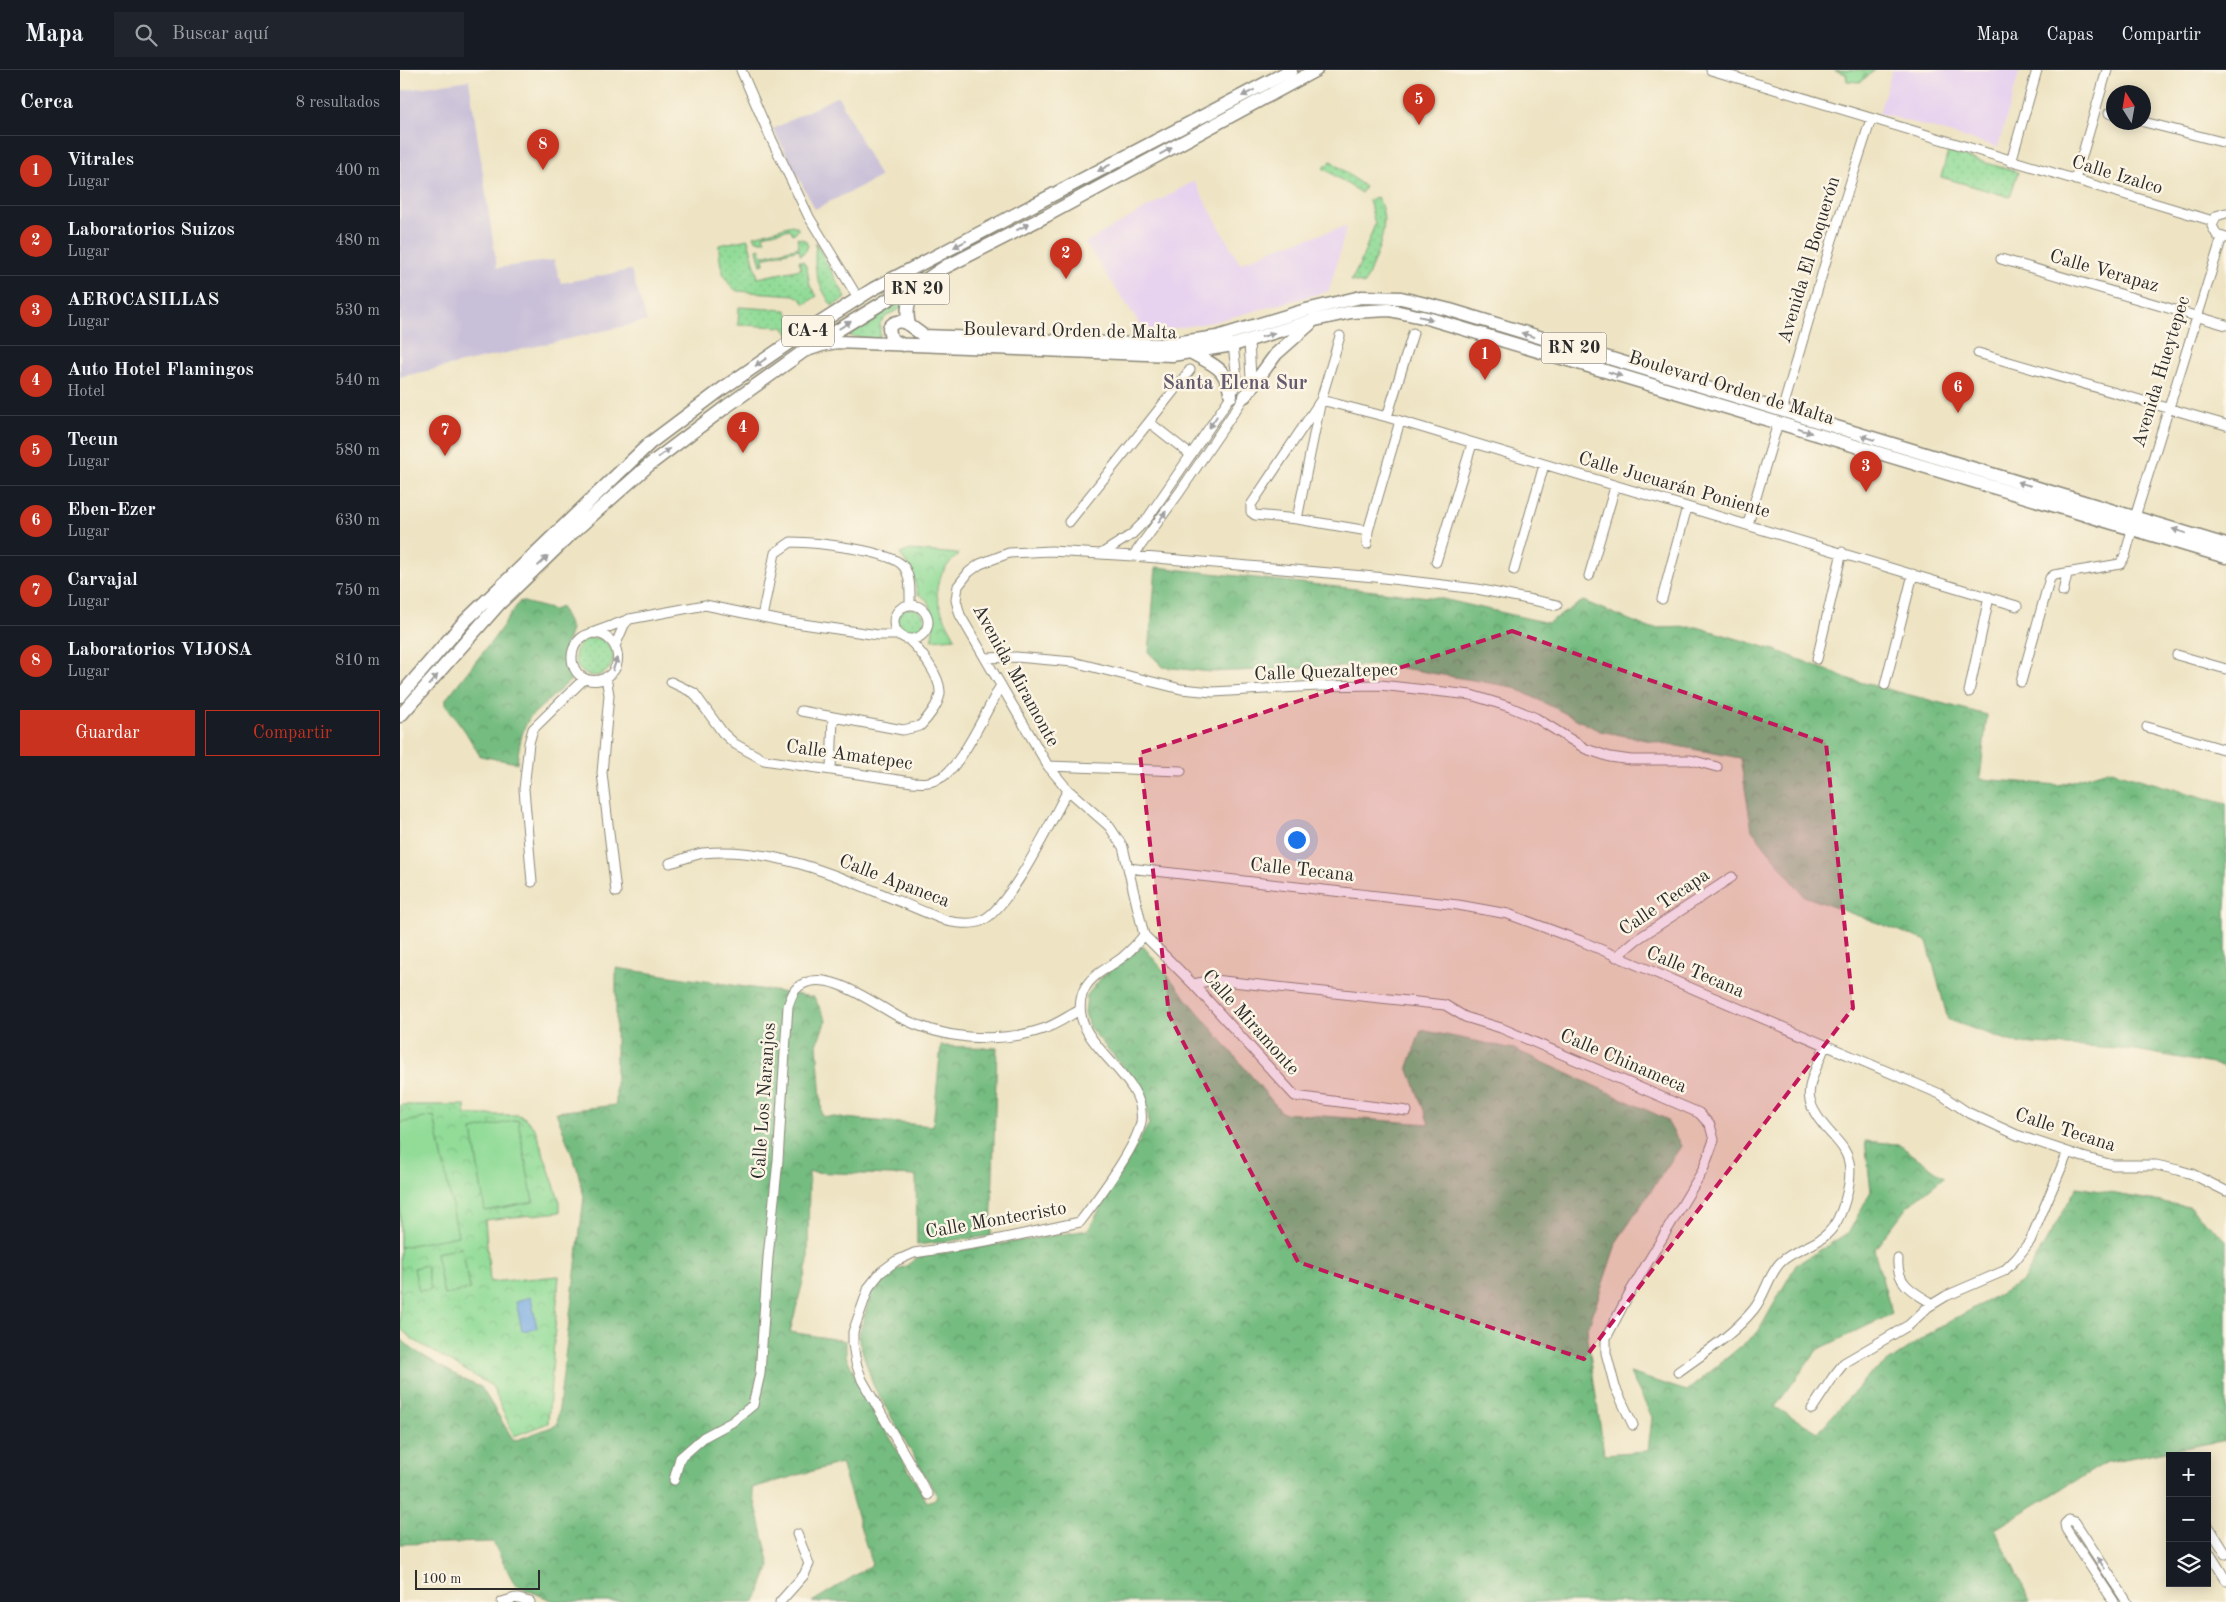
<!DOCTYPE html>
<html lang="es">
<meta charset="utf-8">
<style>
:root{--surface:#171b24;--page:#20242c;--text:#f1f3f6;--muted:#9ea1a6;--line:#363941;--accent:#c8321e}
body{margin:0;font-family:"Old Standard TT",serif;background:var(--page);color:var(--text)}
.controls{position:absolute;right:15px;bottom:15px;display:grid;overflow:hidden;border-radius:0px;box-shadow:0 2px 12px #0003}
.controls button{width:45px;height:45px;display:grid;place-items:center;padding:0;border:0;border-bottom:1px solid var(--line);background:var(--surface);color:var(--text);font:25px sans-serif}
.compass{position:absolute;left:1706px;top:15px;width:45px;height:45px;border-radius:50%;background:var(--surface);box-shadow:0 2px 12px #0003;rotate:349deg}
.scale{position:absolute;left:15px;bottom:12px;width:125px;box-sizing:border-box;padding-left:5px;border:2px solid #2b2b2b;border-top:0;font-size:14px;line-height:18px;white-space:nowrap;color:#2b2b2b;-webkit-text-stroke:4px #fcf5e5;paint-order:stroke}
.you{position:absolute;left:896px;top:769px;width:18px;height:18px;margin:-12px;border:4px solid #fff;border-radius:50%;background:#1a73e8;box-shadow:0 0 0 8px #1a73e833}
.badge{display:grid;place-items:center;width:32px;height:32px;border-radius:50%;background:var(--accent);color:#fff;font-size:16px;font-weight:700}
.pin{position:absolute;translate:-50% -41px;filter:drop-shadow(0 1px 2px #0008)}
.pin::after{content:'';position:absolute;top:26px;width:18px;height:15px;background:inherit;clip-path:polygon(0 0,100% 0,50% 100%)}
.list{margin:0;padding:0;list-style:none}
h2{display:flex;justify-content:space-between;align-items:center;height:65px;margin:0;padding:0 20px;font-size:21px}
h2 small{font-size:16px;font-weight:400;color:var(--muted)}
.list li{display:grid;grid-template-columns:32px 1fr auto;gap:15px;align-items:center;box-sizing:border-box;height:70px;padding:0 20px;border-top:1px solid var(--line)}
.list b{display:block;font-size:19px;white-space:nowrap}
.list p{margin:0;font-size:16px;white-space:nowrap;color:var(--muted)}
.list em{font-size:16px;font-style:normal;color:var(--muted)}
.actions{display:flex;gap:10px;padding:15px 20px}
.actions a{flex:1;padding:11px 0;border:1px solid var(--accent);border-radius:0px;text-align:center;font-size:18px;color:var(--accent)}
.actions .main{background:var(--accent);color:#fff}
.icon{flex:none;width:28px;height:28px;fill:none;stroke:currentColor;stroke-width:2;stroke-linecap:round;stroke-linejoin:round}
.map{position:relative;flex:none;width:1826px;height:1532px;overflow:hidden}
header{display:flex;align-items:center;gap:30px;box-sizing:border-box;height:70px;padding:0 25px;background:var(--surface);border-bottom:1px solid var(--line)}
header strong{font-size:24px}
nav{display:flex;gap:28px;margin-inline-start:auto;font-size:18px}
.search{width:350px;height:45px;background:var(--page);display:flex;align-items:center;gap:12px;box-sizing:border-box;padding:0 18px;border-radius:0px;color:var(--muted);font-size:19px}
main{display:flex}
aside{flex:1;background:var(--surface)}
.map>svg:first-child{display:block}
</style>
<header>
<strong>Mapa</strong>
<div class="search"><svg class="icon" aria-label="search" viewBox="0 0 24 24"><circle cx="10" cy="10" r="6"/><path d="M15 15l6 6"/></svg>Buscar aquí</div>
<nav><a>Mapa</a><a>Capas</a><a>Compartir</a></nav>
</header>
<main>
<aside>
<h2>Cerca<small>8 resultados</small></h2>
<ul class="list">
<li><span class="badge">1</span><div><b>Vitrales</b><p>Lugar</p></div><em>400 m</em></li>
<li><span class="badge">2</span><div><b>Laboratorios Suizos</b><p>Lugar</p></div><em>480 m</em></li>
<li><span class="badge">3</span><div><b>AEROCASILLAS</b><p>Lugar</p></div><em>530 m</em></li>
<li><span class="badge">4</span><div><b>Auto Hotel Flamingos</b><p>Hotel</p></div><em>540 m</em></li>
<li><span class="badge">5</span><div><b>Tecun</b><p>Lugar</p></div><em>580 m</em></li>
<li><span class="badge">6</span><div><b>Eben-Ezer</b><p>Lugar</p></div><em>630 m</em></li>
<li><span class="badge">7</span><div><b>Carvajal</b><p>Lugar</p></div><em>750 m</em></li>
<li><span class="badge">8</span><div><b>Laboratorios VIJOSA</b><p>Lugar</p></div><em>810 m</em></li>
</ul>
<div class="actions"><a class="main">Guardar</a><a>Compartir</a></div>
</aside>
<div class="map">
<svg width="1826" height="1532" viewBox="0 0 1826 1532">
<defs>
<pattern id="grass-dots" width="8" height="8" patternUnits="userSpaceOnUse" patternTransform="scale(1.25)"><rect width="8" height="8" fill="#92dc98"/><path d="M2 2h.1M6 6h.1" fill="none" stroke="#7ebd83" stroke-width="1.8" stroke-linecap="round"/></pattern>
<pattern id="forest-crowns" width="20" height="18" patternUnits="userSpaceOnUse" patternTransform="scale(1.25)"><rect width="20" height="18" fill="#75bc80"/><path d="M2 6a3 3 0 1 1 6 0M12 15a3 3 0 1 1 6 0" fill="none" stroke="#609969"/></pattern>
<pattern id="cemetery-stones" width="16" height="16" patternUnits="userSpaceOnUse" patternTransform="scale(1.25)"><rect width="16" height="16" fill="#92dc98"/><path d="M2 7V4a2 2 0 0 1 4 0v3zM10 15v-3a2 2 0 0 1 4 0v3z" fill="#7ebd83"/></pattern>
<pattern id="park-crowns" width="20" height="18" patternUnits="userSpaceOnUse" patternTransform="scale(1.25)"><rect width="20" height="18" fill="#92dc98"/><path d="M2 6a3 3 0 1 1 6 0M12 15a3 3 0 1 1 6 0" fill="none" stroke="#7ebd83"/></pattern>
</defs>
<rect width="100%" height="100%" fill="#fcf5e5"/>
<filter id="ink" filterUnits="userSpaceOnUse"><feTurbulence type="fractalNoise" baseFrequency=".02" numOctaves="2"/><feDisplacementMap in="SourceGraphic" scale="10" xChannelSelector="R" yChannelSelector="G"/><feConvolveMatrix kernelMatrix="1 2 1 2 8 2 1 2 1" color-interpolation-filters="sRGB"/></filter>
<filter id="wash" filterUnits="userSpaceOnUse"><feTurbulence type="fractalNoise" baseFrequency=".0096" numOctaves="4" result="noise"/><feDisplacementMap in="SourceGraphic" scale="20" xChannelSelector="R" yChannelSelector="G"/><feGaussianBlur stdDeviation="1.12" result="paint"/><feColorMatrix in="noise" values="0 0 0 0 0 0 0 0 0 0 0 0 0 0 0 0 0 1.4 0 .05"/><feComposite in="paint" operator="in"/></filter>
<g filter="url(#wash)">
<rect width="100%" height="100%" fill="#eee4c4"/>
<path fill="#e7d2ef" d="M 1492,0 L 1620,0 L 1598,77 L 1479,43 Z
M 794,111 L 840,194 L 873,179 L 947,156 L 929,221 L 813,252 L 771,259 L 744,260 L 685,173 Z"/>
<path fill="#c8bfd8" d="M 69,10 L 97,198 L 154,190 L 161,213 L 231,200 L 247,251 L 0,307 L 0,21 Z
M 438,26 L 480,107 L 415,139 L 373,59 Z"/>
<path fill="url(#grass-dots)" stroke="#5e8462" d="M 1548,82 L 1618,102 L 1610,127 L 1541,107 Z
M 931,91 L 965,117 L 961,123 L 923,98 Z
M 977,127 C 994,154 975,186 965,214 L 951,211 L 960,194 L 975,154 L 969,130 Z
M 392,155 L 398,158 L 398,160 L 393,164 L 390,159 L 363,165 L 365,171 L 360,171 L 355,169 L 354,166 Z
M 397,168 L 405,170 L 408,176 L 405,182 L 400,185 L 399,179 L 363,188 L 364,194 L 361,195 L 357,179 L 360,178 L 362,186 L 399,177 Z
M 348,169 L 358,208 L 401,199 L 399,191 L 403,191 L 407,198 L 410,216 L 417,226 L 405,234 L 401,229 L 394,225 L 337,221 C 322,211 319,192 319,175 Z
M 416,173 L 446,228 L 432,236 C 417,212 413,202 416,173 Z
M 505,226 L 502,238 L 489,244 L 480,253 L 480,270 L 449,266 L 467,250 Z
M 339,237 L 386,240 L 397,260 L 389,265 L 383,257 L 338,255 Z
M497 552a14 14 0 1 1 28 0a14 14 0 1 1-28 0Z
M175 587a19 19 0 1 1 38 0a19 19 0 1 1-38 0Z"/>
<path fill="url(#forest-crowns)" stroke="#507456" d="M 756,497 L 1038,528 L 1148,553 L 1183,531 L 1249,558 L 1297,557 L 1375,580 L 1452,610 L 1587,645 L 1580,709 L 1659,715 L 1708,700 L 1826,734 L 1826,999 L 1823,996 L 1736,980 L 1616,973 L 1548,950 L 1527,871 L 1404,826 L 1352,760 L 1340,688 L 1200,661 L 1113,617 L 985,595 L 811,602 L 763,597 L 749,583 Z
M 120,531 L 154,540 L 161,537 L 171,559 L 163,585 L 165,594 L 173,608 L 130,647 C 121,661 119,677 117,693 L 80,686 L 65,661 L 46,635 L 46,629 L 95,567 Z
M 743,876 L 882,1043 L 1029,1054 L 1008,997 L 1021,960 L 1114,979 L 1266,1049 L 1281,1076 L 1217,1171 L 1187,1261 L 1204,1384 L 1248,1381 L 1252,1347 L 1230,1303 L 1287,1321 L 1358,1262 L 1396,1195 L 1449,1162 L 1471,1121 L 1465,1071 L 1498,1074 L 1544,1107 L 1507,1137 L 1474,1180 L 1492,1244 L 1417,1280 L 1375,1337 L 1418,1362 L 1468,1306 L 1536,1259 L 1623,1211 L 1677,1117 L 1789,1137 L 1826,1170 L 1826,1370 L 1707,1392 L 1595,1459 L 1630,1532 L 412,1532 L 472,1495 L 441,1393 L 352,1418 L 370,1496 L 360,1522 L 354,1532 L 156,1532 L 115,1515 L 93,1472 L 0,1474 L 0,1268 L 12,1279 L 66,1311 L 81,1317 L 114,1371 L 157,1355 L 184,1127 L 177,1098 L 156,1042 L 216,1035 L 216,898 L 414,927 L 426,950 L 417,973 L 422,1046 L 533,1056 L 541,976 L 597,978 L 591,1166 L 517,1175 L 516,1106 L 409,1102 L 408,1192 L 390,1262 L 446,1271 L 446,1286 L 459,1313 L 527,1432 L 535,1429 L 537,1426 L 474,1317 L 458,1268 L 472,1219 L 489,1202 L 506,1196 L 518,1187 L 688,1160 L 749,1054 L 747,1033 L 730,1005 L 689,957 L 685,942 L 687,925 L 703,906 Z"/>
<path fill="url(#cemetery-stones)" stroke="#5e8462" d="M 1434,0 L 1475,0 L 1460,12 L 1447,11 L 1446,4 Z"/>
<path fill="url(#park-crowns)" stroke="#5e8462" d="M 510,480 L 559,484 C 525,514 536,532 555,568 L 532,570 L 534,549 L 531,538 L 526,529 L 518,524 L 511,500 L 500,484 Z
M 0,1035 L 65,1035 L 65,1045 L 118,1045 L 125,1048 L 135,1059 L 160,1132 L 160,1142 L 85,1150 L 90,1212 L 159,1206 L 148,1353 L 114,1366 L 92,1316 L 12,1269 L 0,1258 Z"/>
<path fill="#92dc98" stroke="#5e8462" d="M 34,1046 L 58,1166 L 0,1177 L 0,1053 Z
M 118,1050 L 133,1132 L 85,1141 L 72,1060 Z
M 62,1178 L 70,1219 L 44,1225 L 36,1183 Z
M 26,1195 L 31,1219 L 19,1221 L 14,1198 Z"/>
<path fill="#77aae3" stroke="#516a87" d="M 131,1227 L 137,1258 L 122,1261 L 116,1231 Z"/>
</g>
<g filter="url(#ink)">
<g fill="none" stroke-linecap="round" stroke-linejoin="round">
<defs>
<path id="minor" d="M 341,0 L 368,62 L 409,147 L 458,228
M 1311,0 L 1813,151
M 1709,43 L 1714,44
M 1744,52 L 1826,73
M 1611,92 L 1637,0
M 1675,110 L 1707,0
M 1826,143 L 1816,146 L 1812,156 L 1817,165 L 1826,168
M 1601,189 L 1826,255
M 1578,283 L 1826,355
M 921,330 L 987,347 L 1617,536
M 921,330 L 851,435 L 851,442 L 855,445 L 897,449 L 968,461
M 1382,341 L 1432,170 L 1471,49
M 987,347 L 1013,263
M 749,352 L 790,300
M 1735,447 L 1822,167
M 897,449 L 921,330 L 940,266
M 669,452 L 749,352 L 791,385
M 1348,454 L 1378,353
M 967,474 L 968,461 L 1000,351
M 701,484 L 731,465 L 747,449 L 831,326 L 837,309 L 833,275
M 733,486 L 779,423 L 845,326 L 851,308 L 849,271
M 1036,492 L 1072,374
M 1114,500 L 1144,395
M 1189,506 L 1215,417
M 1663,522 L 1667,504
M 1262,529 L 1287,437
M494 552a17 17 0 1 1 34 0a17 17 0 1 1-34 0Z
M 362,547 L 375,483 L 391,472 C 412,472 492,480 504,497 C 511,507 510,523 510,535
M 193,563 C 222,564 227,604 199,610 C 172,615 162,580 184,566 L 230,549 L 305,535 L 382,551 L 478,565 L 499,565
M 215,576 L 224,555 L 229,549
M 1777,585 L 1826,599
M 585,588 L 616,587 L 673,592 L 781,619 L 813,622 L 918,616 L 980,615 L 1071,625 L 1110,637 L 1136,648 L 1186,679 L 1210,687 L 1231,690 L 1291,690 L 1317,697
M 1417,589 L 1442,482
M 206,607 L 209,625 L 202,703 L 216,822
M 271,612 L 294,623 L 323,663 L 335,674 L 364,690 L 512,712 C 524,713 532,713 542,707 C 561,696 589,636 601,615
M 1621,612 L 1650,508 L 1654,505 L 1720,494 L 1725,486 L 1732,460
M 1485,615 L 1513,504
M 1569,622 L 1589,527
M 401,641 L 503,660 L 520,656 C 528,648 539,634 540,623 C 541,607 520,580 509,570
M 1747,657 L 1826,680
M 648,696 L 781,701
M 431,699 L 433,647
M 270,793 C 281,790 292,785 303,783 C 385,774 472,822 547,851 C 557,853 571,855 581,851 C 610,839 652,749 668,720
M 728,798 L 1058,835 L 1108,844 L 1181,871 L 1540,1024 L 1567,1042 L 1617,1065 L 1683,1087 L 1713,1095 L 1756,1095 L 1778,1100 L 1792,1104 L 1826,1121
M 132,812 L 124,719 L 129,673 L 133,659 L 184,609
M 1216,887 L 1236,870 L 1332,807
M 793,914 L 814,910 L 1045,935 L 1065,947 L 1101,958 L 1299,1043 L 1310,1055 L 1314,1070 L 1303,1100 L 1230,1222 L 1206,1268 L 1206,1283 L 1215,1317 L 1233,1355
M 1007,1041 L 895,1026 L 793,914 L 744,865 L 723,777 L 709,756 L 668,720 L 648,696 L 560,545 L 556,530 L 558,516 L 569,502 L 580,494 L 609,483 L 651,481 L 733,486 L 975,507 L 1077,519 L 1157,535
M 1498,1189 C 1496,1215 1514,1222 1533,1234
M 1278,1302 C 1304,1283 1333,1265 1354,1239 C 1365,1225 1368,1206 1380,1193 C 1393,1179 1415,1177 1428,1163 C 1442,1150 1453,1111 1449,1092 C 1447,1082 1441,1075 1434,1067 C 1398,1028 1407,1021 1425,976
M 1412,1339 L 1433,1307 L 1444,1293 L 1509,1255 L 1528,1237 L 1546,1226 L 1604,1201 L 1617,1188 L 1630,1171 L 1668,1082
M 274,1410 L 280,1388 L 304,1367 L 332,1352 L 353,1335 L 360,1304 L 368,1187 L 378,1090 L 388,936 C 390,931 392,923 396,919 C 422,893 474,934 499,947 C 519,957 545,965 568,967 C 592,969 620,967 643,959 C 656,955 668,946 680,940
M 528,1425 L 462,1310 L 456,1293 L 453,1274 L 453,1262 L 469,1217 L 481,1202 L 496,1191 L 514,1183 L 586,1172 L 680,1152 C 696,1131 737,1076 741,1052 C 748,1003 667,975 682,925 C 688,905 708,899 723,887 C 731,880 738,873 744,865
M 1807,1454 L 1826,1484
M 1807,1479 L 1826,1510
M 102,1532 L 115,1528 L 130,1532
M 380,1532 L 404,1505 L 409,1494 L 397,1464
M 1714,1532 L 1666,1459 L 1665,1454 L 1669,1450 L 1675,1452 L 1727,1532"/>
<path id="highway" d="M 548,195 C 524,211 501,223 509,255 L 524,266 L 760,275 L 817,267 L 906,240 L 961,227 L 1001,228 L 1050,240 L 1826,475
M 542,199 L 646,146 L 916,0
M 503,275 L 491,269 L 489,258 C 494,250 502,250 509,255
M 404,281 L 422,275 L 437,272 L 772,285 L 833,275 L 915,250 L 951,242 L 989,240 L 1027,248 L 1185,295 L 1826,487
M 792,283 C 817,297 825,297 831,326
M 845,326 L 876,284 L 910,254
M 0,626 L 64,552 L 148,471 L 250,373 L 322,319 L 393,270 L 473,219 L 891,0
M 0,646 L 99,534 L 169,466 L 249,395 L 327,336 L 404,281 L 520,210"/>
</defs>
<use href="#minor" stroke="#8c8878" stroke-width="11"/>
<use href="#highway" stroke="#8c8878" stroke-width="15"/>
<use href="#minor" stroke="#fff" stroke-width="9"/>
<use href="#highway" stroke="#fff" stroke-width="12"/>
</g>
<defs><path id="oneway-solid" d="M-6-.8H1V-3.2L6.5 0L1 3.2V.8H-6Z" transform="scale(1.25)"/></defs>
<g fill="#a0a0a0">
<use href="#oneway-solid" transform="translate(848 23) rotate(153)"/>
<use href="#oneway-solid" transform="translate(766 81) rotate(-28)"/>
<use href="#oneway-solid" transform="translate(704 98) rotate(152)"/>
<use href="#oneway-solid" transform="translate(623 157) rotate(-27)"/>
<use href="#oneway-solid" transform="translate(560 174) rotate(153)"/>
<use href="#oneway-solid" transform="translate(1026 248) rotate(14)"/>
<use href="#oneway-solid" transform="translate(445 255) rotate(-32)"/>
<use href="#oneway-solid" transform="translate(868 265) rotate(-18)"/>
<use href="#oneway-solid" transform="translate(1128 265) rotate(-162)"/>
<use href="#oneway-solid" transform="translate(361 292) rotate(145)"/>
<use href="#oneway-solid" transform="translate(1215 304) rotate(17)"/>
<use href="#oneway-solid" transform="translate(813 352) rotate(124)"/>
<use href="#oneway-solid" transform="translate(1405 361) rotate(17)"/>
<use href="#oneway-solid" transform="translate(1468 368) rotate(-163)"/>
<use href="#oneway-solid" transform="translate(264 383) rotate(-37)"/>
<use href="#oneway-solid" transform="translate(1624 414) rotate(-164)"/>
<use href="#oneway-solid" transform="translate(762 447) rotate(-55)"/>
<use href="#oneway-solid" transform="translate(1779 461) rotate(-163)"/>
<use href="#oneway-solid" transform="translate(143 491) rotate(-44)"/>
<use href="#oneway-solid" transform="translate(215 594) rotate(-71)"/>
<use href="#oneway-solid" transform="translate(33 610) rotate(-48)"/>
<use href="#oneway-solid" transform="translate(1701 1493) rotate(-123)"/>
</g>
</g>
<path fill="#c2185b" fill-opacity="0.2" stroke="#c2185b" stroke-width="4" stroke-dasharray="10 6" stroke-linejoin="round" d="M 1112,561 L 1426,673 L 1453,938 L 1184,1289 L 898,1192 L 769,945 L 740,683 Z"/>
<g text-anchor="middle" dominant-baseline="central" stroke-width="5" stroke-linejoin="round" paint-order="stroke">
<g fill="#fcf5e5" stroke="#6a6863" stroke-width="1">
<rect x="484.5" y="203.5" width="65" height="31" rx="4"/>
<rect x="382" y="245.5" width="52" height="31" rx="4"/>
<rect x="1141.5" y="262.5" width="65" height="31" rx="4"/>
</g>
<g font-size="18" font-weight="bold" fill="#2b2b2b">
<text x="517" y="219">RN 20</text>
<text x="408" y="261">CA-4</text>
<text x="1174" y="278">RN 20</text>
</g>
<g font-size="19" fill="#2b2b2b" stroke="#fcf5e5">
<text transform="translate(1717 106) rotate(17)">Calle Izalco</text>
<text transform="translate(1410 190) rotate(-73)">Avenida El Boquerón</text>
<text transform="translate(1704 202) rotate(16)">Calle Verapaz</text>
<text transform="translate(670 262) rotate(1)">Boulevard Orden de Malta</text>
<text transform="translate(1762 302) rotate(-73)">Avenida Hueytepec</text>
<text transform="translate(1331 319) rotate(17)">Boulevard Orden de Malta</text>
<text transform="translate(1274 416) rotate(16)">Calle Jucuarán Poniente</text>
<text transform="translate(926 603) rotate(-2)">Calle Quezaltepec</text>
<text transform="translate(615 606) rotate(61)">Avenida Miramonte</text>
<text transform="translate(449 686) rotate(8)">Calle Amatepec</text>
<text transform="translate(902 801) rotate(6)">Calle Tecana</text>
<text transform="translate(494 812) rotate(21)">Calle Apaneca</text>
<text transform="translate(1265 833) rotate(-34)">Calle Tecapa</text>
<text transform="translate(1295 903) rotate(23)">Calle Tecana</text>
<text transform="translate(850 953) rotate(48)">Calle Miramonte</text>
<text transform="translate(1223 992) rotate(23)">Calle Chinameca</text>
<text transform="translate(365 1031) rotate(-86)">Calle Los Naranjos</text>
<text transform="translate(1665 1061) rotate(18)">Calle Tecana</text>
<text transform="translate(596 1151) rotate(-10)">Calle Montecristo</text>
</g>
<g font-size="20" font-weight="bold" fill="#645b70" stroke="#fcf5e5">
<text x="835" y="314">Santa Elena Sur</text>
</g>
</g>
</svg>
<div class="controls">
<button>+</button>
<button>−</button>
<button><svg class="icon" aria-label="layers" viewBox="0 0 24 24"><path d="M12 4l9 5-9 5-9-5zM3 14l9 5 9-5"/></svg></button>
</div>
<svg class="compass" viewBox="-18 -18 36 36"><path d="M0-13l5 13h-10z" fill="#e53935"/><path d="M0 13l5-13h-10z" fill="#9ea1a6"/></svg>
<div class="scale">100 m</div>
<div class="you"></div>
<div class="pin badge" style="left:1085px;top:310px">1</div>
<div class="pin badge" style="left:666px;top:209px">2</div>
<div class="pin badge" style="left:1466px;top:422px">3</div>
<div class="pin badge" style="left:343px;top:383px">4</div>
<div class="pin badge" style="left:1019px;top:55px">5</div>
<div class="pin badge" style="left:1558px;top:343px">6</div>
<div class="pin badge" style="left:45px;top:386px">7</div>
<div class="pin badge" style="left:143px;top:100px">8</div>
</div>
</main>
